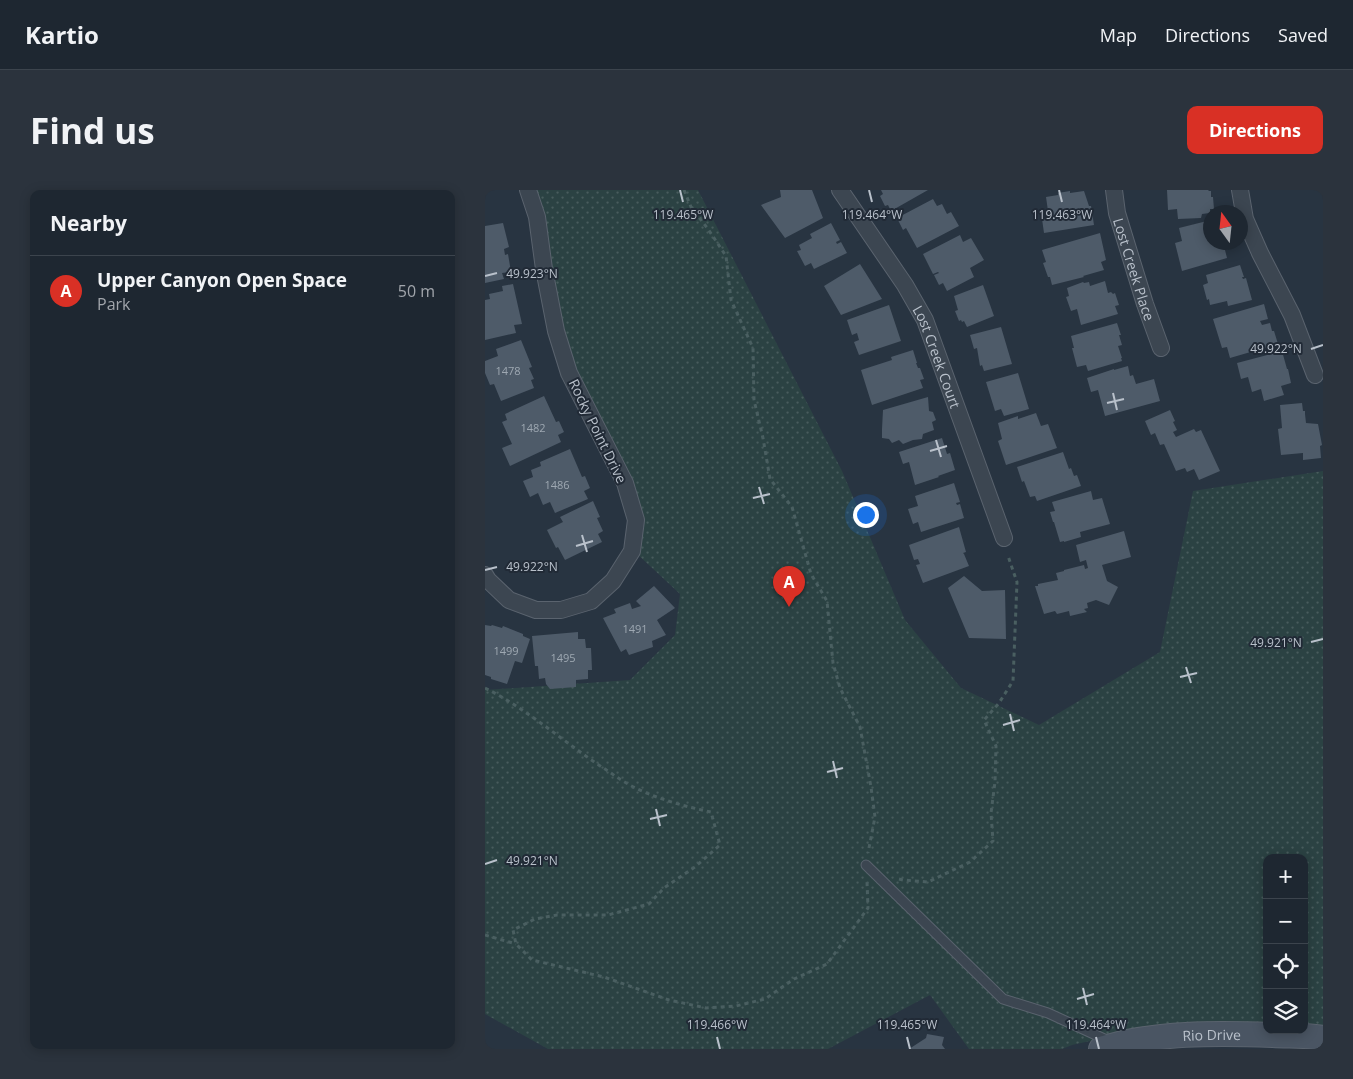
<!DOCTYPE html>
<meta charset="utf-8">
<style>
:root{--surface:#1e2731;--page:#2b333d;--text:#f1f3f6;--muted:#a1a5ab;--line:#3c444d;--accent:#d93025}
body{margin:0;font-family:"Open Sans",sans-serif;background:var(--page);color:var(--text)}
.controls{position:absolute;right:15px;bottom:15px;display:grid;overflow:hidden;border-radius:10px;box-shadow:0 2px 12px #0003}
.controls button{width:45px;height:45px;display:grid;place-items:center;padding:0;border:0;border-bottom:1px solid var(--line);background:var(--surface);color:var(--text);font:25px sans-serif}
.compass{position:absolute;left:718px;top:15px;width:45px;height:45px;border-radius:50%;background:var(--surface);box-shadow:0 2px 12px #0003;rotate:345deg}
.you{position:absolute;left:380px;top:324px;width:18px;height:18px;margin:-12px;border:4px solid #fff;border-radius:50%;background:#1a73e8;box-shadow:0 0 0 8px #1a73e833}
.badge{display:grid;place-items:center;width:32px;height:32px;border-radius:50%;background:var(--accent);color:#fff;font-size:16px;font-weight:700}
.pin{position:absolute;translate:-50% -41px;filter:drop-shadow(0 1px 2px #0008)}
.pin::after{content:'';position:absolute;top:26px;width:18px;height:15px;background:inherit;clip-path:polygon(0 0,100% 0,50% 100%)}
.list{margin:0;padding:0;list-style:none}
h2{display:flex;justify-content:space-between;align-items:center;height:65px;margin:0;padding:0 20px;font-size:21px}
h2 small{font-size:16px;font-weight:400;color:var(--muted)}
.list li{display:grid;grid-template-columns:32px 1fr auto;gap:15px;align-items:center;box-sizing:border-box;height:70px;padding:0 20px;border-top:1px solid var(--line)}
.list b{display:block;font-size:19px;white-space:nowrap}
.list p{margin:0;font-size:16px;white-space:nowrap;color:var(--muted)}
.list em{font-size:16px;font-style:normal;color:var(--muted)}
.icon{flex:none;width:28px;height:28px;fill:none;stroke:currentColor;stroke-width:2;stroke-linecap:round;stroke-linejoin:round}
.map{position:relative;flex:none;width:838px;height:859px;overflow:hidden;border-radius:10px}
header{display:flex;align-items:center;gap:30px;box-sizing:border-box;height:70px;padding:0 25px;background:var(--surface);border-bottom:1px solid var(--line)}
header strong{font-size:24px}
nav{display:flex;gap:28px;margin-inline-start:auto;font-size:18px}
.intro{display:flex;align-items:center;justify-content:space-between;box-sizing:border-box;height:120px;padding:0 30px}
h1{margin:0;font-size:35px}
.button{padding:12px 22px;border-radius:10px;background:var(--accent);color:#fff;font-size:18px;font-weight:700}
main{display:flex;gap:30px;padding:0 30px}
aside{flex:1;background:var(--surface);border-radius:10px;box-shadow:0 2px 12px #0003}
.map>svg:first-child{display:block}
</style>
<header>
<strong>Kartio</strong>
<nav><a>Map</a><a>Directions</a><a>Saved</a></nav>
</header>
<div class="intro"><h1>Find us</h1><a class="button">Directions</a></div>
<main>
<aside>
<h2>Nearby<small></small></h2>
<ul class="list">
<li><span class="badge">A</span><div><b>Upper Canyon Open Space</b><p>Park</p></div><em>50 m</em></li>
</ul>
</aside>
<div class="map">
<svg width="838" height="859" viewBox="0 0 838 859">
<defs>
<pattern id="park-dots" width="8" height="8" patternUnits="userSpaceOnUse" patternTransform="scale(1.25)"><rect width="8" height="8" fill="#2b4243"/><path d="M2 2h.1M6 6h.1" fill="none" stroke="#485c5d" stroke-width="1.8" stroke-linecap="round"/></pattern>
</defs>
<rect width="100%" height="100%" fill="#283441"/>
<path fill="url(#park-dots)" d="M 47,0 L 213,0 L 357,281 L 420,430 L 476,498 L 554,535 L 675,462 L 708,301 L 838,281 L 838,839 L 819,836 L 819,668 L 782,668 L 782,835 L 682,834 L 587,855 L 577,859 L 484,859 L 445,805 L 343,859 L 63,859 L 0,824 L 0,500 L 145,490 L 190,445 L 195,404 L 150,362 L 154,330 L 86,182 Z"/>
<path fill="#4e5b69" d="M 295,0 L 327,0 L 338,28 L 300,48 L 276,15 L 296,7 Z
M 396,0 L 443,0 L 406,21 L 403,15 L 400,16 L 395,6 L 398,4 Z
M 682,0 L 723,0 L 724,1 L 726,1 L 726,7 L 728,7 L 729,19 L 725,19 L 725,23 L 717,24 L 716,28 L 693,29 L 692,19 L 683,20 Z
M 585,1 L 585,3 L 599,1 L 604,16 L 606,16 L 609,35 L 559,43 L 557,29 L 564,28 L 561,7 L 573,5 L 573,3 Z
M 448,9 L 452,16 L 457,14 L 462,24 L 466,22 L 474,36 L 432,58 L 421,38 L 418,40 L 412,28 Z
M 726,30 L 726,52 L 746,52 L 747,58 L 740,60 L 742,68 L 697,81 L 690,53 L 697,51 L 694,38 Z
M 18,33 L 24,57 L 19,59 L 20,65 L 23,64 L 26,82 L 17,83 L 19,89 L 0,93 L 0,36 Z
M 346,33 L 355,50 L 351,52 L 352,54 L 356,52 L 362,63 L 329,79 L 326,73 L 320,76 L 312,61 L 316,60 L 314,55 L 327,48 L 325,44 Z
M 615,43 L 621,70 L 616,72 L 619,80 L 598,86 L 599,87 L 567,95 L 565,87 L 563,87 L 558,73 L 561,72 L 557,60 Z
M 475,45 L 478,52 L 486,48 L 499,70 L 485,78 L 489,87 L 462,101 L 458,93 L 454,95 L 449,85 L 454,83 L 453,82 L 448,84 L 438,64 Z
M 375,74 L 397,109 L 356,125 L 339,96 Z
M 755,75 L 759,87 L 757,87 L 758,89 L 761,88 L 767,110 L 743,116 L 742,111 L 725,115 L 724,109 L 722,110 L 718,95 L 723,93 L 721,85 Z
M 620,91 L 623,103 L 626,102 L 628,104 L 630,103 L 634,115 L 630,116 L 633,124 L 596,135 L 592,119 L 586,121 L 581,107 L 584,106 L 582,98 L 598,92 L 599,93 L 604,92 L 605,96 Z
M 28,94 L 37,134 L 29,135 L 31,143 L 0,150 L 0,110 L 5,109 L 4,104 L 18,101 L 17,96 Z
M 498,95 L 509,126 L 482,137 L 479,131 L 477,132 L 476,130 L 474,131 L 470,121 L 473,120 L 469,106 Z
M 779,114 L 783,129 L 775,131 L 777,135 L 785,133 L 787,141 L 789,141 L 793,154 L 745,168 L 742,157 L 737,158 L 728,129 Z
M 404,115 L 416,151 L 374,165 L 369,152 L 374,150 L 372,143 L 367,145 L 362,130 Z
M 632,133 L 636,145 L 634,145 L 637,155 L 633,156 L 637,168 L 636,168 L 637,171 L 603,181 L 601,175 L 592,177 L 587,158 L 589,158 L 586,146 Z
M 516,137 L 527,174 L 499,181 L 497,175 L 495,176 L 492,158 L 489,159 L 485,145 Z
M 36,150 L 47,177 L 44,178 L 49,189 L 46,190 L 49,198 L 16,211 L 9,194 L 5,195 L 0,183 L 0,171 L 13,166 L 11,159 Z
M 428,160 L 432,173 L 431,173 L 433,178 L 435,178 L 439,189 L 435,190 L 438,198 L 387,215 L 376,180 L 407,170 L 406,167 Z
M 797,161 L 802,179 L 803,179 L 806,193 L 796,196 L 799,205 L 779,211 L 776,199 L 767,202 L 763,187 L 756,189 L 752,173 Z
M 643,176 L 645,186 L 648,185 L 651,194 L 669,189 L 675,211 L 620,226 L 613,200 L 606,202 L 602,188 L 629,179 L 629,180 Z
M 533,183 L 544,219 L 519,226 L 516,219 L 510,221 L 501,192 Z
M 59,206 L 71,232 L 74,231 L 79,242 L 73,245 L 76,252 L 25,276 L 17,258 L 27,254 L 17,232 L 22,230 L 20,224 Z
M 443,207 L 444,221 L 448,222 L 451,230 L 447,232 L 449,240 L 438,244 L 437,249 L 428,250 L 418,254 L 414,250 L 407,253 L 404,249 L 397,248 L 397,239 L 398,220 Z
M 817,213 L 818,221 L 820,221 L 820,224 L 821,233 L 833,234 L 837,255 L 835,256 L 836,268 L 818,270 L 818,263 L 796,265 L 793,239 L 797,238 L 795,215 Z
M 685,220 L 690,231 L 688,232 L 692,240 L 688,242 L 691,247 L 709,239 L 711,242 L 716,240 L 735,281 L 714,290 L 709,279 L 702,282 L 700,278 L 691,281 L 679,254 L 675,255 L 670,243 L 666,245 L 660,231 Z
M 551,223 L 556,236 L 563,234 L 572,258 L 521,275 L 513,251 L 517,249 L 513,233 L 533,226 L 533,229 Z
M 457,248 L 462,264 L 465,263 L 470,280 L 453,286 L 454,287 L 430,295 L 424,272 L 418,274 L 414,262 Z
M 85,259 L 97,287 L 100,286 L 105,298 L 99,301 L 103,309 L 70,323 L 65,312 L 58,315 L 53,303 L 45,307 L 38,291 L 48,287 L 46,280 L 56,276 L 55,272 Z
M 578,262 L 584,279 L 586,278 L 589,286 L 592,285 L 596,296 L 552,311 L 550,306 L 545,307 L 539,291 L 537,292 L 532,277 Z
M 469,293 L 475,312 L 471,313 L 472,315 L 475,314 L 479,328 L 436,342 L 433,332 L 428,334 L 423,319 L 433,316 L 430,306 Z
M 606,301 L 608,310 L 617,308 L 625,334 L 595,342 L 596,347 L 579,352 L 579,351 L 575,352 L 569,332 L 568,332 L 565,322 L 570,321 L 567,312 Z
M 108,311 L 115,327 L 112,328 L 118,341 L 113,344 L 117,352 L 80,370 L 73,357 L 71,358 L 62,340 L 78,332 L 75,327 Z
M 474,337 L 481,362 L 478,363 L 479,364 L 484,376 L 438,393 L 431,375 L 435,374 L 433,369 L 429,370 L 424,355 Z
M 639,341 L 646,367 L 617,375 L 622,391 L 633,397 L 624,415 L 611,410 L 602,413 L 603,418 L 599,419 L 602,422 L 585,426 L 584,421 L 572,424 L 570,421 L 559,424 L 550,396 L 553,396 L 553,394 L 573,390 L 571,383 L 579,381 L 579,380 L 599,375 L 600,379 L 603,378 L 601,370 L 595,372 L 591,355 Z
M 479,386 L 497,401 L 520,400 L 521,449 L 484,448 L 463,398 Z
M 169,396 L 190,418 L 172,430 L 181,445 L 167,451 L 168,457 L 144,465 L 141,459 L 136,462 L 118,428 L 131,423 L 129,419 L 145,413 L 147,419 L 156,416 L 151,411 Z
M 0,435 L 6,436 L 7,435 L 17,438 L 18,436 L 38,444 L 38,446 L 45,449 L 37,473 L 30,471 L 22,494 L 6,489 L 6,487 L 0,485 Z
M 93,442 L 93,449 L 100,449 L 101,458 L 106,458 L 107,480 L 103,480 L 103,489 L 91,490 L 91,497 L 65,499 L 61,494 L 60,488 L 54,489 L 53,476 L 50,476 L 47,446 Z
M 442,844 L 459,847 L 457,855 L 460,859 L 424,859 L 441,848 Z"/>
<g fill="none" stroke-linecap="round" stroke-linejoin="round">
<defs>
<path id="lane" d="M 381,675 L 518,809 L 563,823 L 626,852"/>
<g id="street">
<path id="s1" d="M 355,0 L 420,95 L 440,130 L 519,348"/>
<path id="s2" d="M 629,0 L 632,23 L 660,114 L 676,158"/>
<path d="M 755,0 L 760,29 L 775,63 L 807,125 L 830,185"/>
<path d="M 0,385 L 3,390 L 24,410 L 51,420 L 76,420 L 106,411 L 128,391 L 147,361 L 151,330 L 140,293 L 84,183 L 71,141 L 59,79 L 52,27 L 43,0"/>
</g>
<g id="secondary">
<path id="s3" d="M 616,859 C 667,842 734,843 788,845 C 804,846 822,845 838,848"/>
</g>
</defs>
<use href="#lane" stroke="#5a636e" stroke-width="11"/>
<use href="#street" stroke="#5a636e" stroke-width="18"/>
<use href="#secondary" stroke="#5a636e" stroke-width="26"/>
<path stroke="#4a5f61" stroke-width="3" stroke-dasharray="4 4" stroke-linecap="butt" d="M 199,0 L 206,17 L 223,39 L 241,66 L 246,110 L 268,158 L 269,210 L 278,248 L 285,289 L 307,317 L 326,384 L 342,411 L 348,473 L 355,498 L 375,537 L 386,597 L 390,627 L 383,663
M 0,498 C 44,520 82,555 123,581 C 130,586 136,590 143,594 C 168,608 198,616 226,622 L 235,655 L 210,677 L 179,698 L 164,714 L 123,725 L 72,725 L 50,729 L 28,740 L 31,754 L 47,770 L 119,787 L 184,810 L 221,818 L 251,816 L 280,809 L 309,789 L 342,774 L 383,718 L 382,692
M 414,689 L 418,690 L 443,692 L 485,672 L 508,651 L 506,623 L 510,592 L 511,556 L 499,530 L 514,513 L 528,491 L 532,392 L 523,366
M 0,745 L 31,754"/>
<use href="#lane" stroke="#3c4651" stroke-width="9"/>
<use href="#street" stroke="#3c4651" stroke-width="16"/>
<use href="#secondary" stroke="#4a5563" stroke-width="24"/>
</g>
<path fill="none" stroke="#b9c1cb" stroke-width="2" d="M 195,0 L 198,12M 384,0 L 387,12M 574,0 L 577,12M 0,86 L 12,83M 826,159 L 838,155M 628,203 L 632,220M 622,213 L 639,209M 451,250 L 456,267M 445,261 L 462,256M 274,297 L 279,314M 268,308 L 285,304M 97,345 L 102,362M 91,356 L 108,351M 0,380 L 12,377M 826,452 L 838,449M 701,477 L 706,493M 695,487 L 712,483M 525,524 L 529,541M 518,535 L 535,530M 348,571 L 352,588M 342,582 L 358,578M 171,619 L 175,636M 165,629 L 182,625M 0,674 L 12,670M 598,798 L 602,815M 592,809 L 609,804M 232,847 L 235,859M 422,847 L 425,859M 611,847 L 614,859"/>
<g text-anchor="middle" dominant-baseline="central" stroke-width="4" stroke-linejoin="round" paint-order="stroke">
<g font-size="11" fill="#9ea8b2">
<text x="23" y="180">1478</text>
<text x="48" y="237">1482</text>
<text x="72" y="294">1486</text>
<text x="150" y="438">1491</text>
<text x="21" y="460">1499</text>
<text x="78" y="467">1495</text>
</g>
<g font-size="14" fill="#b9c1cb" stroke="#212a36">
<text stroke="none"><textPath href="#s2" startOffset="82">Lost Creek Place</textPath></text>
<text stroke="none"><textPath href="#s1" startOffset="194">Lost Creek Court</textPath></text>
<text transform="translate(113 241) rotate(64)">Rocky Point Drive</text>
<text stroke="none"><textPath href="#s3" startOffset="112">Rio Drive</textPath></text>
</g>
</g>
<g font-size="12" text-anchor="middle" fill="#b9c1cb" stroke="#212a36" stroke-width="4" stroke-linejoin="round" paint-order="stroke">
<text x="198" y="29">119.465°W</text>
<text x="387" y="29">119.464°W</text>
<text x="577" y="29">119.463°W</text>
<text x="47" y="88">49.923°N</text>
<text x="791" y="163">49.922°N</text>
<text x="47" y="381">49.922°N</text>
<text x="791" y="457">49.921°N</text>
<text x="47" y="675">49.921°N</text>
<text x="232" y="839">119.466°W</text>
<text x="422" y="839">119.465°W</text>
<text x="611" y="839">119.464°W</text>
</g>
</svg>
<div class="controls">
<button>+</button>
<button>−</button>
<button><svg class="icon" aria-label="locate" viewBox="0 0 24 24"><circle cx="12" cy="12" r="6"/><path d="M12 2v4M12 18v4M2 12h4M18 12h4"/></svg></button>
<button><svg class="icon" aria-label="layers" viewBox="0 0 24 24"><path d="M12 4l9 5-9 5-9-5zM3 14l9 5 9-5"/></svg></button>
</div>
<svg class="compass" viewBox="-18 -18 36 36"><path d="M0-13l5 13h-10z" fill="#e53935"/><path d="M0 13l5-13h-10z" fill="#a1a5ab"/></svg>
<div class="you"></div>
<div class="pin badge" style="left:304px;top:417px">A</div>
</div>
</main>
